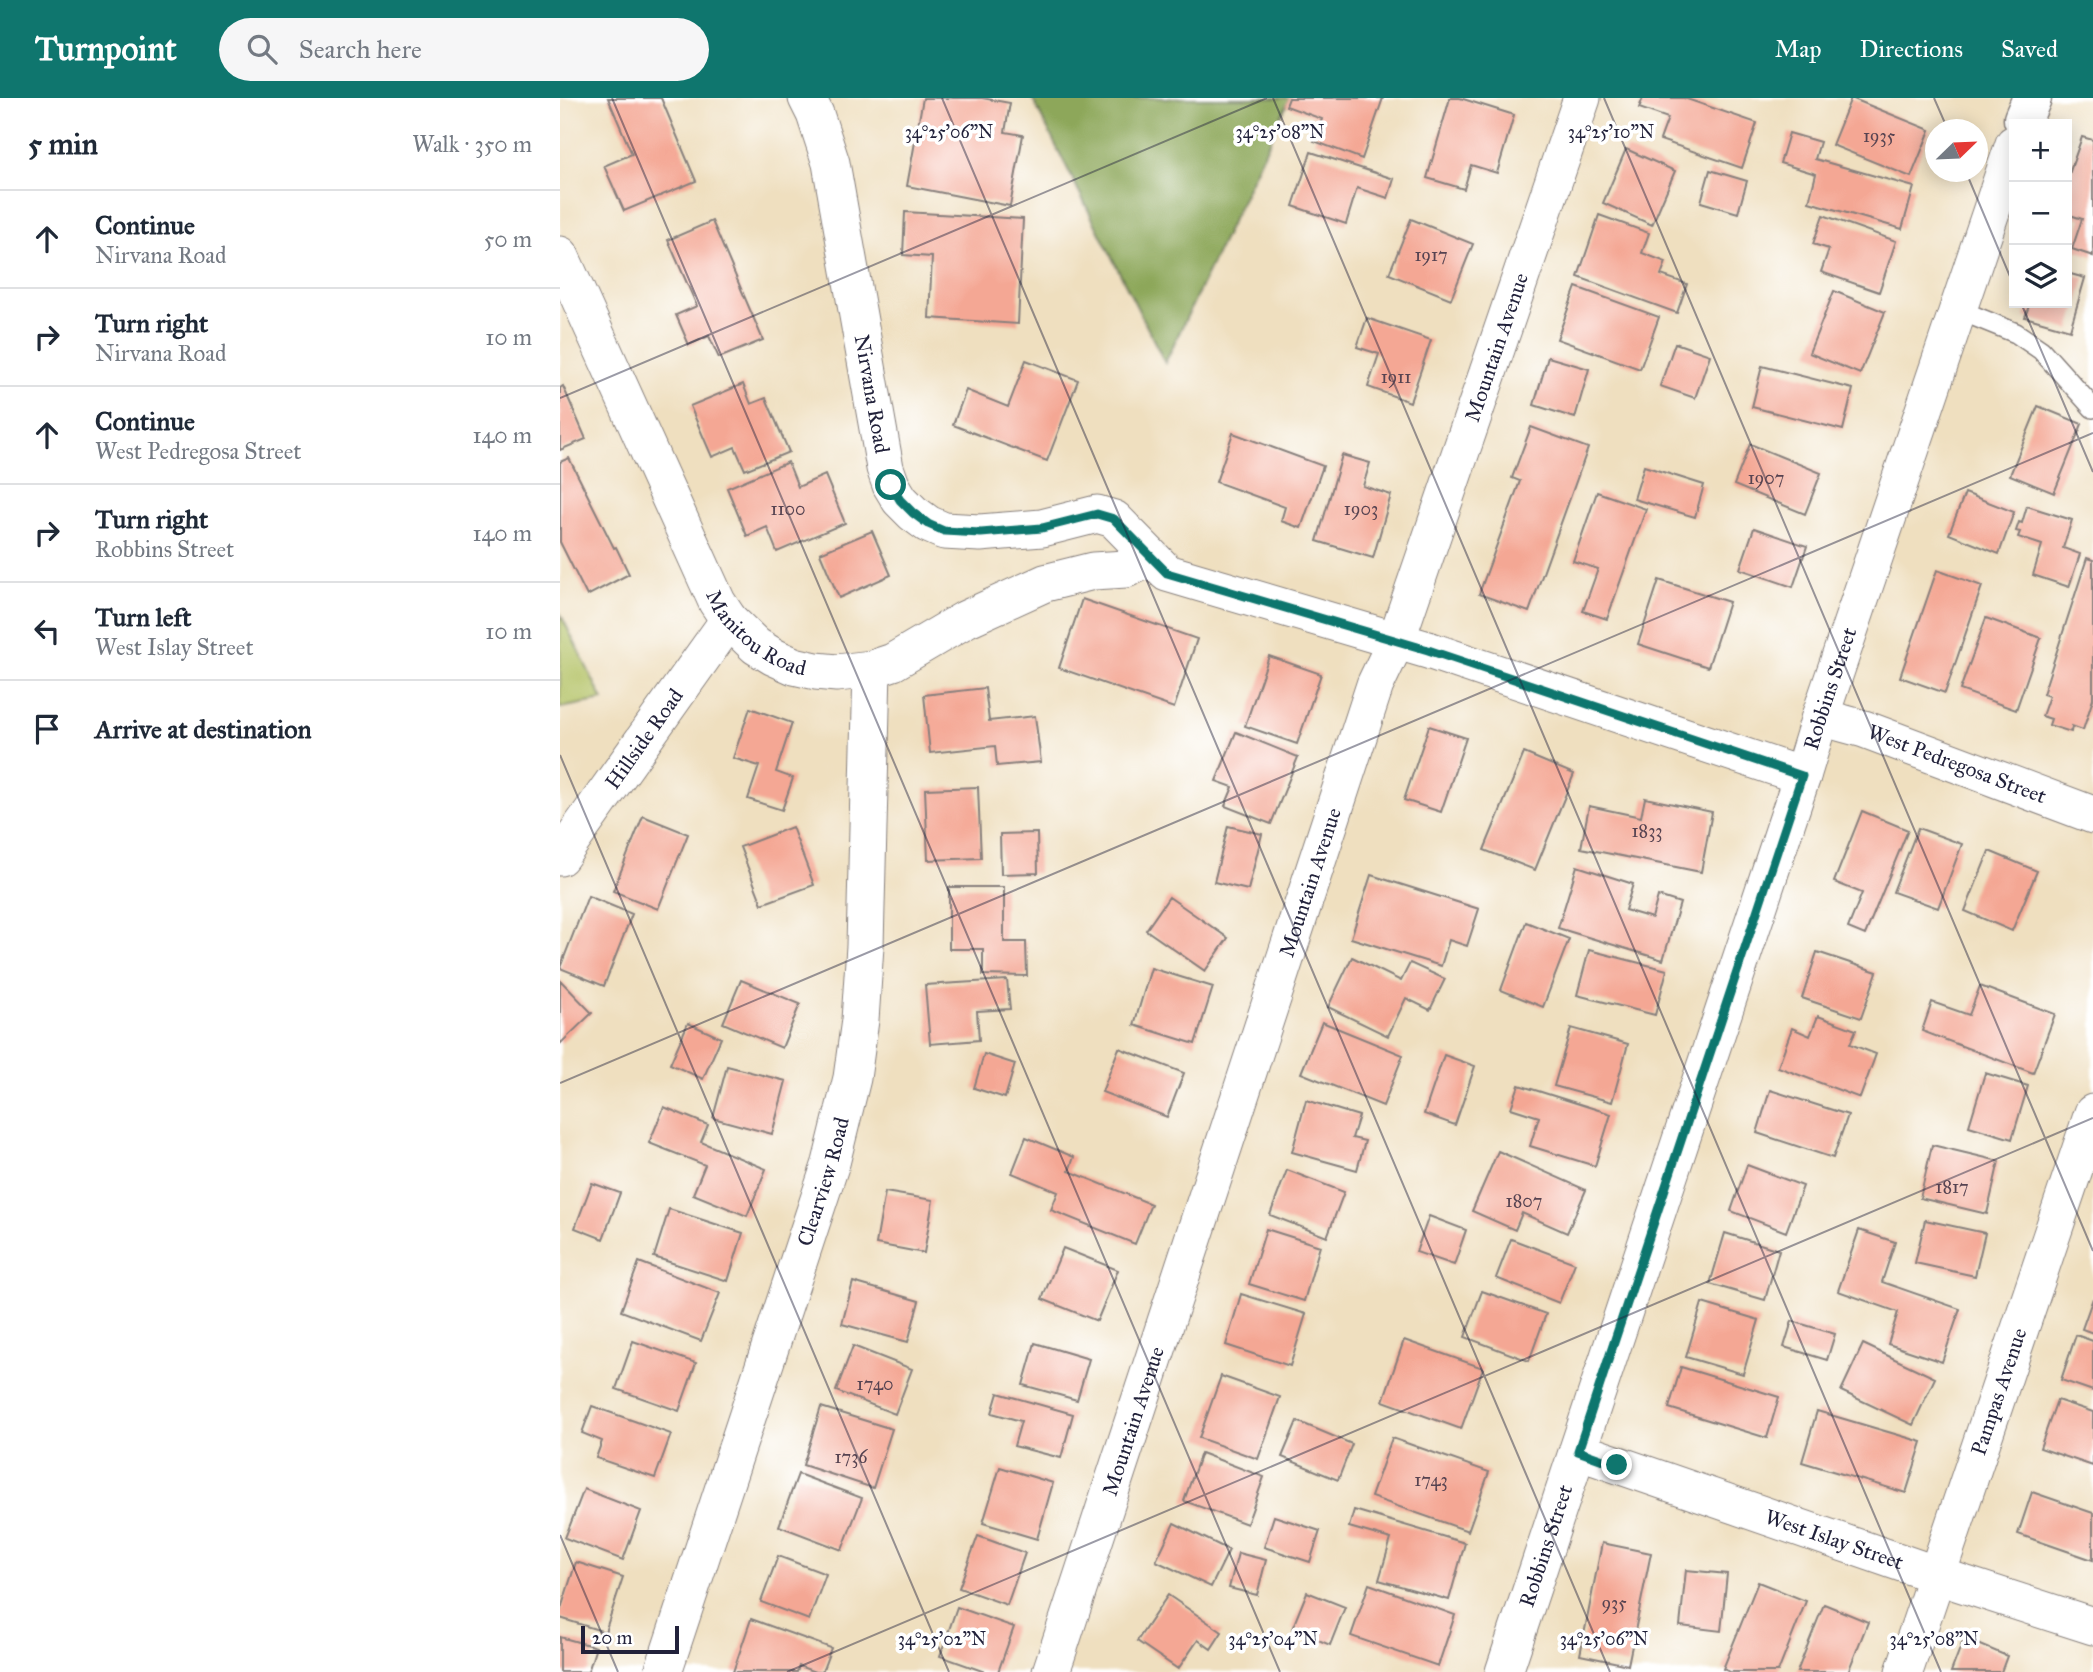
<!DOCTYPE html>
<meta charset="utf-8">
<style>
:root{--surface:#fff;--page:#f6f6f7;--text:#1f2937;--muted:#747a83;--line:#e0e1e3;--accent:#0f766e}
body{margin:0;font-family:"IM FELL Great Primer",serif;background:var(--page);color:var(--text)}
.controls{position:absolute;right:21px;top:21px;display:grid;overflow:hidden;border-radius:0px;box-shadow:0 4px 18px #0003}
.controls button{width:63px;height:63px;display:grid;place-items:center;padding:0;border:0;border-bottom:2px solid var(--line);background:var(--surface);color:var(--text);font:35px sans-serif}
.compass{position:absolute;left:1365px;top:21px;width:63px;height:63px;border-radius:50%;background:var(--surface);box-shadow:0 4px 18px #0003;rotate:67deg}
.scale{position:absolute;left:21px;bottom:18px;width:98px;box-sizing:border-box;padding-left:7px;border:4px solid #22223b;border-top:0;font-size:19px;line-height:24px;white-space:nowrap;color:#22223b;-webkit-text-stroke:5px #fff;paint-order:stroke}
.stop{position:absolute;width:21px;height:21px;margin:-16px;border:5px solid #0f766e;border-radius:50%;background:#fff}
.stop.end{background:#0f766e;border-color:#fff;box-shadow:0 2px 7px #0008}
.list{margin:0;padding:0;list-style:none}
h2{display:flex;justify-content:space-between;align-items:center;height:91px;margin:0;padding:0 28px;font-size:30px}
h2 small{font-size:23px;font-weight:400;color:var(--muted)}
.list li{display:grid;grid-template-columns:46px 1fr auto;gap:21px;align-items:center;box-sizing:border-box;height:98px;padding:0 28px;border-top:2px solid var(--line)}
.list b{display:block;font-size:26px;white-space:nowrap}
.list p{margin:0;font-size:23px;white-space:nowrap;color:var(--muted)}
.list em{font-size:23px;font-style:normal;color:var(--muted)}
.icon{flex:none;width:38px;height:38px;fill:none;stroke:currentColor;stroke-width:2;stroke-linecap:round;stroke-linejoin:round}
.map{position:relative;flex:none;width:1533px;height:1574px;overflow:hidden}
header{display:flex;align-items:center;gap:42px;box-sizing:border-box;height:98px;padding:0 35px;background:var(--accent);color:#fff}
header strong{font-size:33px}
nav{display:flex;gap:38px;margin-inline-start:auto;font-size:24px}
.search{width:490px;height:63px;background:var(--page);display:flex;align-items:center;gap:18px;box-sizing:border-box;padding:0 24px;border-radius:38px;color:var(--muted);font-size:26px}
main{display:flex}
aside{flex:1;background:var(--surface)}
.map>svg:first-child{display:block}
</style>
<header>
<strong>Turnpoint</strong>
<div class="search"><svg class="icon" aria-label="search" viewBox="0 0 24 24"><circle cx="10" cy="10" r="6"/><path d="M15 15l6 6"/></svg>Search here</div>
<nav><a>Map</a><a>Directions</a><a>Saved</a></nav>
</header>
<main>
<aside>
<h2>5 min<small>Walk · 350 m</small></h2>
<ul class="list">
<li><svg class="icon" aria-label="ahead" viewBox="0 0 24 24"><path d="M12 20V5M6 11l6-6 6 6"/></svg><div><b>Continue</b><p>Nirvana Road</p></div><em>50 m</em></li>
<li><svg class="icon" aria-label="right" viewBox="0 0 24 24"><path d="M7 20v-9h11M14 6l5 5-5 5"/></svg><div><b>Turn right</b><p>Nirvana Road</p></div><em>10 m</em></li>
<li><svg class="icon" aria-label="ahead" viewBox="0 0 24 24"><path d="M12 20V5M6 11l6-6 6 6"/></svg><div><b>Continue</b><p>West Pedregosa Street</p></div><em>140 m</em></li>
<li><svg class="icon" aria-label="right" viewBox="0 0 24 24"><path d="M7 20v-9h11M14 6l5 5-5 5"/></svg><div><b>Turn right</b><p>Robbins Street</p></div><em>140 m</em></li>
<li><svg class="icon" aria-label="left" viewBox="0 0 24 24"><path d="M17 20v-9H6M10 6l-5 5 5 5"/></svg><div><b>Turn left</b><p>West Islay Street</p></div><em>10 m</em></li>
<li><svg class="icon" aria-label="arrive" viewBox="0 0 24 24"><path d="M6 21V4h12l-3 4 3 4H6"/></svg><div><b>Arrive at destination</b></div></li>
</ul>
</aside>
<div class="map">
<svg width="1533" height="1574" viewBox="0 0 1533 1574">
<rect width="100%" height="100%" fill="#fff"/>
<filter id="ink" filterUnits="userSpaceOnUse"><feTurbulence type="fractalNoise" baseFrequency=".0143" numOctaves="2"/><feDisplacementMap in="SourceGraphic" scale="14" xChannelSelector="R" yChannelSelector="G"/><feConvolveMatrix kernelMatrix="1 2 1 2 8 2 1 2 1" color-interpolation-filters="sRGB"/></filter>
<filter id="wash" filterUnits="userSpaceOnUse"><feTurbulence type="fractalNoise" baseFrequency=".00686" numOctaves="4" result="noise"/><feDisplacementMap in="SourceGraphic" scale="28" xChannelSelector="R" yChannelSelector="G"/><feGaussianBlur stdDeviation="1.57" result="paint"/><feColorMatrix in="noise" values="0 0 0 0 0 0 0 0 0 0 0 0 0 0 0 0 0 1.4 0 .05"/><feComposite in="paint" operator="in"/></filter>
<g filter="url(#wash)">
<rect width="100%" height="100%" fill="#efdfbf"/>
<path fill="#b2c164" stroke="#6a7250" stroke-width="2" d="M 0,515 L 43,602 L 0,610 Z"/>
<path fill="#8da75a" stroke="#58644a" stroke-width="2" d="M 472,0 L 730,0 L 605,265 Z"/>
<g id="blocks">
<path fill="#f4a794" d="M 48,0 L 101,0 L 136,83 L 64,113 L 44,68 L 72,56 Z
M 363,0 L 422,0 L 450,5 L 445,34 L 463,37 L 450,108 L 347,88 Z
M 729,0 L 823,0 L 802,61 L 754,43 L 762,21 L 726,8 Z
M 890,0 L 900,0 L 954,17 L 937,75 L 911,67 L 904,91 L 867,80 Z
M 1083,0 L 1124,0 L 1197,25 L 1182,70 L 1100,42 L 1108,20 L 1079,10 Z
M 1291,0 L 1370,32 L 1351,79 L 1272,47 Z
M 1229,35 L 1260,44 L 1255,61 L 1354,89 L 1342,131 L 1249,104 L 1256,76 L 1220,65 Z
M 1522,39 L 1533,42 L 1533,158 L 1512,151 L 1522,121 L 1507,116 L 1507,82 Z
M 1066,51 L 1115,73 L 1092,127 L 1043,105 Z
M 751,54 L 834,81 L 828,100 L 797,90 L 786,126 L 733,108 Z
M 1150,72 L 1187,83 L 1178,115 L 1141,104 Z
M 345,114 L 463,121 L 458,226 L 369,220 L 372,159 L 343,157 Z
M 1039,117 L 1089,135 L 1082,155 L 1106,164 L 1101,177 L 1127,186 L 1117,215 L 1018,179 Z
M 1263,117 L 1336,143 L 1319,194 L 1261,174 L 1269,151 L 1253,146 Z
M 851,121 L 913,146 L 891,201 L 829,176 Z
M 152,123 L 203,242 L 159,260 L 149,238 L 129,247 L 116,217 L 137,208 L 108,142 Z
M 1507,175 L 1525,180 L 1510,232 L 1465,219 L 1470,205 L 1507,205 Z
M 1016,189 L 1099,219 L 1080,271 L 997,241 Z
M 1274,193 L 1325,214 L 1300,276 L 1249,255 Z
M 807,220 L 871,242 L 850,304 L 808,289 L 819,256 L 797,249 Z
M 1115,245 L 1150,257 L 1135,300 L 1100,288 Z
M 988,259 L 1029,271 L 1015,320 L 974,307 Z
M 466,262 L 518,282 L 487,363 L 393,327 L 406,292 L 448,309 Z
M 1202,268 L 1293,291 L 1283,332 L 1192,309 Z
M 183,286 L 191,306 L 206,300 L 229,354 L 185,372 L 175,349 L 152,359 L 130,308 Z
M 3,288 L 26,341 L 0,352 L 0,290 Z
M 1478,308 L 1522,326 L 1494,395 L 1450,377 Z
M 971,329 L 1028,350 L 969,514 L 919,496 L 960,383 L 952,380 Z
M 673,335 L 763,368 L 741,430 L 721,423 L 725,409 L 656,384 Z
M 1190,346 L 1261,375 L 1245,416 L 1174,387 Z
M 782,357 L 810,365 L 803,388 L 831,397 L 813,460 L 757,443 Z
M 9,360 L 54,450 L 56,449 L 69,476 L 27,498 L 0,444 L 0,364 Z
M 228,364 L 238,389 L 265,377 L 285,425 L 217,454 L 207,429 L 187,438 L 167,390 Z
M 1084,368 L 1144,387 L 1135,419 L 1074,401 Z
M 1037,394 L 1086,411 L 1047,521 L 1023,513 L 1038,471 L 1013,463 Z
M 1405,395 L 1454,414 L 1439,456 L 1389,436 Z
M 1467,408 L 1512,422 L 1503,450 L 1520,456 L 1509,489 L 1473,477 L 1482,447 L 1458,439 L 1460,434 L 1456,433 L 1459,424 L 1462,425 Z
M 1194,430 L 1247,448 L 1233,489 L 1180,471 Z
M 312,433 L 331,477 L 279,500 L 260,455 Z
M 1527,460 L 1533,462 L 1533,601 L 1523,632 L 1512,628 L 1511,634 L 1489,627 L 1491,621 L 1482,618 L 1489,598 L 1483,596 Z
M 1377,472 L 1422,488 L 1385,595 L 1340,579 Z
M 1099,482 L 1169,504 L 1148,569 L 1078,546 Z
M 522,501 L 637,541 L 614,610 L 499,570 Z
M 1426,520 L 1481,540 L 1456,612 L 1400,592 Z
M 709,558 L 761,576 L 737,646 L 685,628 Z
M 425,590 L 429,623 L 475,618 L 481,664 L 437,668 L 435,648 L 370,655 L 364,597 Z
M 190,610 L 232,625 L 216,674 L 233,680 L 222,712 L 188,701 L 199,668 L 173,660 Z
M 869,628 L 906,640 L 881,714 L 844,702 Z
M 676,634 L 738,659 L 711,726 L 665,708 L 673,689 L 656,683 Z
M 964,655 L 1014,676 L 975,772 L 924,752 Z
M 418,689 L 421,760 L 368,762 L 365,691 Z
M 1085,700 L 1152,714 L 1141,774 L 1021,750 L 1029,708 L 1081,719 Z
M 1302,713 L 1348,732 L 1305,837 L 1288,830 L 1302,795 L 1274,784 Z
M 83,718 L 128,736 L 98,811 L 53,793 Z
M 668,728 L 702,736 L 688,792 L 654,784 Z
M 232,729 L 254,787 L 202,806 L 180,749 Z
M 1358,730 L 1402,746 L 1378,810 L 1333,794 Z
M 477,735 L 478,775 L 441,776 L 440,736 Z
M 1429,753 L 1477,773 L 1452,833 L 1405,813 Z
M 1017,768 L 1073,786 L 1065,812 L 1092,820 L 1098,798 L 1120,805 L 1103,862 L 998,830 Z
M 811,777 L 919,811 L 907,848 L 889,842 L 881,868 L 791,840 Z
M 389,789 L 444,789 L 444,844 L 466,844 L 467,878 L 423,877 L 423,851 L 389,851 Z
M 28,798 L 72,816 L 44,888 L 0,870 Z
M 609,799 L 668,840 L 645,873 L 586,832 Z
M 966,824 L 1009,841 L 983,909 L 941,892 Z
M 1029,852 L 1107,872 L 1095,917 L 1017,897 Z
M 1257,854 L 1317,874 L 1301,920 L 1242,900 Z
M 792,859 L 841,883 L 850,865 L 885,881 L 870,912 L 846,900 L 828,938 L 768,909 Z
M 591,870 L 653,889 L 635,946 L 574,927 Z
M 0,882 L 32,915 L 0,946 Z
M 181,882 L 240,906 L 222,950 L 163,925 Z
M 447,882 L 450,911 L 417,913 L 419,942 L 370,946 L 365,887 Z
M 1420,888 L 1495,916 L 1473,975 L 1362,933 L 1372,904 L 1409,917 Z
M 1258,918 L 1296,932 L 1290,946 L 1316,956 L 1300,1000 L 1218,969 L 1232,930 L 1250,938 Z
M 762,924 L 843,957 L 823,1008 L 741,975 Z
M 128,925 L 161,940 L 143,981 L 110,966 Z
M 1011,930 L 1068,946 L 1052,1004 L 994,988 Z
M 559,950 L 624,975 L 607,1019 L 542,994 Z
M 424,956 L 455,966 L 445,1000 L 414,990 Z
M 884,957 L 915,968 L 895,1027 L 864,1016 Z
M 167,968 L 226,983 L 212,1036 L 153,1020 Z
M 1425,975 L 1468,988 L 1452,1041 L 1409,1028 Z
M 959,987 L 1051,1016 L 1035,1068 L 970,1048 L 979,1019 L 951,1010 Z
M 1210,992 L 1288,1017 L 1273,1060 L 1197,1035 Z
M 746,1002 L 799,1018 L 792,1040 L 805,1043 L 797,1072 L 732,1054 Z
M 104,1009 L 148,1027 L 141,1044 L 206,1071 L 187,1118 L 133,1096 L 145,1067 L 89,1045 Z
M 466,1039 L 514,1059 L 509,1073 L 591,1106 L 575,1146 L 491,1112 L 498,1094 L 452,1075 Z
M 1372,1047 L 1439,1063 L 1427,1116 L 1360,1100 Z
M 938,1053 L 1026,1092 L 1007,1135 L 962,1115 L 955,1132 L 912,1113 Z
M 1187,1067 L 1243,1088 L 1226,1134 L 1171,1113 Z
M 727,1072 L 784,1094 L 767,1139 L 710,1117 Z
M 32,1085 L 60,1095 L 43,1141 L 15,1130 Z
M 325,1094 L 373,1102 L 364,1155 L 316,1146 Z
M 109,1111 L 183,1135 L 168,1183 L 94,1159 Z
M 869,1118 L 906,1132 L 894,1167 L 856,1154 Z
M 1365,1122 L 1425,1135 L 1415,1178 L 1355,1165 Z
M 706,1131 L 760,1148 L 744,1203 L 689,1186 Z
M 1299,1132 L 1335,1144 L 1322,1184 L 1400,1211 L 1382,1264 L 1328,1246 L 1338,1214 L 1278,1193 Z
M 1165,1135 L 1219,1152 L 1205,1202 L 1150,1186 Z
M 951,1141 L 1015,1165 L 999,1205 L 936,1180 Z
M 503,1150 L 558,1172 L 537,1223 L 482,1201 Z
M 79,1164 L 160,1195 L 141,1243 L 61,1213 Z
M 293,1184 L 359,1203 L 348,1244 L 282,1226 Z
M 922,1193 L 986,1216 L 969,1263 L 905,1239 Z
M 681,1196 L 746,1216 L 730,1268 L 666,1247 Z
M 1533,1200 L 1533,1235 L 1522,1231 Z
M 1142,1205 L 1199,1222 L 1183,1276 L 1126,1259 Z
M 1232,1223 L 1275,1236 L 1267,1262 L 1224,1249 Z
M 1516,1237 L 1533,1243 L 1533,1293 L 1501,1282 Z
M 844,1242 L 923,1270 L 901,1331 L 823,1303 Z
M 73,1243 L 136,1265 L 119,1313 L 56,1291 Z
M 475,1245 L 529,1261 L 517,1302 L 463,1287 Z
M 1303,1246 L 1375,1280 L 1353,1327 L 1281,1293 Z
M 293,1248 L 352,1271 L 335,1316 L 276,1293 Z
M 1121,1269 L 1219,1299 L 1207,1340 L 1109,1310 Z
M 661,1278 L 720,1299 L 698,1361 L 639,1340 Z
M 438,1295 L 513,1316 L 501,1360 L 454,1348 L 461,1323 L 432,1315 Z
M 1497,1302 L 1533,1314 L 1533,1368 L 1480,1350 Z
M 32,1308 L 111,1336 L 95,1380 L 36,1360 L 42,1343 L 22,1335 Z
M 261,1309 L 332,1331 L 313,1390 L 243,1367 Z
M 1257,1313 L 1362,1344 L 1346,1395 L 1242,1364 Z
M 737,1323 L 792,1346 L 778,1382 L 722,1359 Z
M 832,1340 L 929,1374 L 908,1433 L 811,1399 Z
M 641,1355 L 704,1379 L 687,1426 L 624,1403 Z
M 440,1369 L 493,1385 L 477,1441 L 423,1425 Z
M 238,1376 L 302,1400 L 282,1452 L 219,1428 Z
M 24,1391 L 81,1413 L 63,1462 L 5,1440 Z
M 1472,1394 L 1533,1415 L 1533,1462 L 1458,1436 Z
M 794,1412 L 905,1445 L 889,1502 L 819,1482 L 831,1441 L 789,1429 Z
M 714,1418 L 760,1433 L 750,1464 L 704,1449 Z
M 614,1425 L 669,1452 L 651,1489 L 596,1463 Z
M 418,1438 L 465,1455 L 447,1507 L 399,1490 Z
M 1042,1445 L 1091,1455 L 1068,1567 L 1020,1557 Z
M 678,1455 L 706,1462 L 697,1497 L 669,1490 Z
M 218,1458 L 266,1476 L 249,1522 L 201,1504 Z
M 16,1464 L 63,1479 L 45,1534 L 0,1520 L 0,1514 Z
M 1126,1472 L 1167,1476 L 1161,1533 L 1120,1528 Z
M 1198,1484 L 1246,1503 L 1218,1574 L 1170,1574 L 1163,1571 Z
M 809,1486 L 895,1517 L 878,1568 L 791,1538 Z
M 747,1494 L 785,1509 L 770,1547 L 732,1531 Z
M 608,1497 L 662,1534 L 651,1551 L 638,1542 L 618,1571 L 577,1543 Z
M 1264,1506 L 1308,1524 L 1288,1574 L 1237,1574 Z
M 397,1509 L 454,1529 L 438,1574 L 425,1574 L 380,1558 Z
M 191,1521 L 271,1550 L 262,1574 L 255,1574 L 239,1568 L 237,1574 L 173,1574 Z
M 0,1539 L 36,1549 L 28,1574 L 0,1574 Z
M 1404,1540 L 1447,1558 L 1441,1574 L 1391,1574 Z"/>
</g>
</g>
<g filter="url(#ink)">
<use href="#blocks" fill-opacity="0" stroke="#88807d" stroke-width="2"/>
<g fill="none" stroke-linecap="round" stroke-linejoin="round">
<defs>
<path id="service" d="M 1399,212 L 1456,235 L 1481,252 L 1533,310"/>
<g id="minor">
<path id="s1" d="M 247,0 L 255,16 L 271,65 L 325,370 L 331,387 L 340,402 L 353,415 L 368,426 L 384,433 L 420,435 L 482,430 L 537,416 L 554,421 L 607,475 L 868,552 L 1242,678"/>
<path id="s2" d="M 0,157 L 157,504 L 169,522 L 196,548 L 214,559 L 234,568 L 256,573 L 277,575 L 312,571 L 333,564 L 406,521 L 485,485 L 533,473 L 566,471 L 590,460"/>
<path id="s3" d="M 1260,619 L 1304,631 L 1533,717"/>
<path id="s4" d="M 0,759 L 169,522"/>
<path id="s5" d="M 1018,1353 L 1400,1485 L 1533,1528"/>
<path id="s6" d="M 103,1574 L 271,1065 L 292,980 L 300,922 L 305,848 L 312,571"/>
<path id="s7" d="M 491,1574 L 815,587 L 836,543 L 1022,0"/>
<path id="s8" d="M 944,1574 L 1242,678 L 1260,619 L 1454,46"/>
<path id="s9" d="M 1344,1574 L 1533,1015"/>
</g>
<path id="tertiary" d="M 1463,21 L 1472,0"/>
</defs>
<use href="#service" stroke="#88807d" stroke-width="22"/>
<use href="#minor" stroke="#88807d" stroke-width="39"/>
<use href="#tertiary" stroke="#88807d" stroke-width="41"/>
<use href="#service" stroke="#fff" stroke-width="19"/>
<use href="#minor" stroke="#fff" stroke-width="37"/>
<use href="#tertiary" stroke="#fff" stroke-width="38"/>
</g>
</g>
<g fill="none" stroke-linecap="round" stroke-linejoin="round" filter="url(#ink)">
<path stroke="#0f766e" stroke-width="9" d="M 331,387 L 340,402 L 353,415 L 368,426 L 384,433 L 421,435 L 482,430 L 537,416 L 554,421 L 607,475 L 868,552 L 1242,678 L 1018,1353 L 1057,1367"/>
</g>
<path fill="none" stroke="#22223b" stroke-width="2" stroke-opacity="0.45" d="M 52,0 L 720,1574M 382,0 L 1050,1574M 713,0 L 1381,1574M 1044,0 L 1533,1153M 1374,0 L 1388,32M 1406,74 L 1454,188M 1461,205 L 1533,374M 0,300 L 707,0M 0,657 L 389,1574M 0,985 L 1533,335M 0,1437 L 58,1574M 227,1574 L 1533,1020"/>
<g text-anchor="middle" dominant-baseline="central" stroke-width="7" stroke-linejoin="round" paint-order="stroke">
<g font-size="18" fill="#564351">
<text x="1319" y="38">1935</text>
<text x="871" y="157">1917</text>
<text x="836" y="279">1911</text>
<text x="1206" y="380">1907</text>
<text x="228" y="411">1100</text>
<text x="801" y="411">1903</text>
<text x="1087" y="733">1833</text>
<text x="1392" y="1089">1817</text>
<text x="964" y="1103">1807</text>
<text x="315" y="1286">1740</text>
<text x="291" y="1359">1736</text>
<text x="871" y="1382">1743</text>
<text x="1054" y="1505">935</text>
</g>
<g font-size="21" fill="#22223b" stroke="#fff">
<text stroke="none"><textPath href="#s7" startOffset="1398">Mountain Avenue</textPath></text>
<text stroke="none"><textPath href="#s1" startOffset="304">Nirvana Road</textPath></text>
<text stroke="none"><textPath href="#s2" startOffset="432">Manitou Road</textPath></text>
<text stroke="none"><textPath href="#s8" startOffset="1036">Robbins Street</textPath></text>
<text stroke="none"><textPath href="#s4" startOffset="145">Hillside Road</textPath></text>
<text stroke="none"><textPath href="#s3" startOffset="145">West Pedregosa Street</textPath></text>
<text stroke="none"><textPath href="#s7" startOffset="831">Mountain Avenue</textPath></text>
<text stroke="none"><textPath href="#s6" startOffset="516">Clearview Road</textPath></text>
<text stroke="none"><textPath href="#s9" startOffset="296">Pampas Avenue</textPath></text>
<text stroke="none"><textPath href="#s7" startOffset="264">Mountain Avenue</textPath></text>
<text stroke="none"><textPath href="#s5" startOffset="271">West Islay Street</textPath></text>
<text stroke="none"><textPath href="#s8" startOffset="133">Robbins Street</textPath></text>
</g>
</g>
<g font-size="18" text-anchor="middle" fill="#22223b" stroke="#fff" stroke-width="7" stroke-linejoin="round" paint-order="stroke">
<text x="389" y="40">34°25'06"N</text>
<text x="720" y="40">34°25'08"N</text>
<text x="1051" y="40">34°25'10"N</text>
<text x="382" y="1547">34°25'02"N</text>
<text x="713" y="1547">34°25'04"N</text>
<text x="1044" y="1547">34°25'06"N</text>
<text x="1374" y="1547">34°25'08"N</text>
</g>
</svg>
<div class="controls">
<button>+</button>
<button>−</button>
<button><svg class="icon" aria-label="layers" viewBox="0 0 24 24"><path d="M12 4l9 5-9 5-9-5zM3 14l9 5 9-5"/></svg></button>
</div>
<svg class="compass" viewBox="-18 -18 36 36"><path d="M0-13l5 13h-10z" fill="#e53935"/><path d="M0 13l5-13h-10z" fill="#747a83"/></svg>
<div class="scale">20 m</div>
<div class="stop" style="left:331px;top:387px"></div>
<div class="stop end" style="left:1057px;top:1367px"></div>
</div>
</main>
